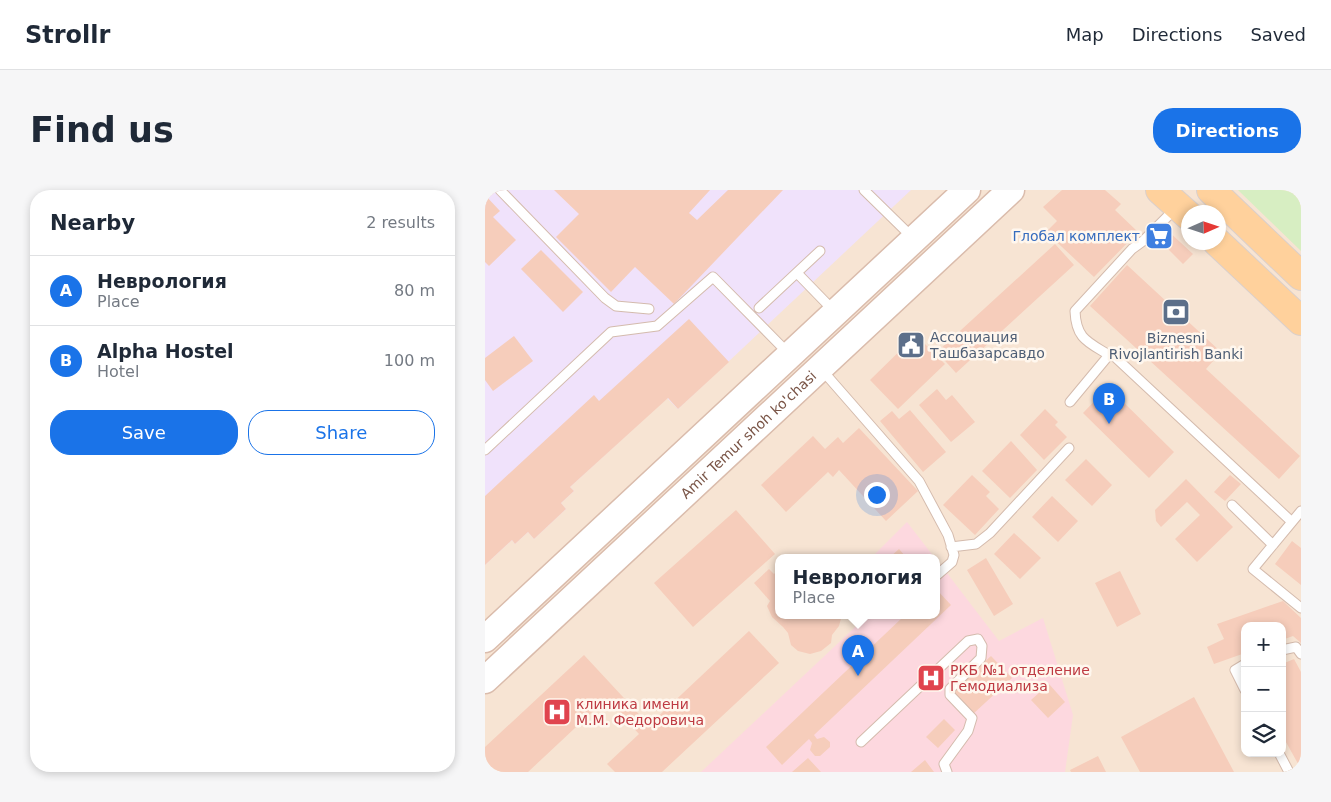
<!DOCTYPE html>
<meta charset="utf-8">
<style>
:root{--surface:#fff;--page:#f6f6f7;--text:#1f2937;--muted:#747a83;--line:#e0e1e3;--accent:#1a73e8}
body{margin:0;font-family:"DejaVu Sans",sans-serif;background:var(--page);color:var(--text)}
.controls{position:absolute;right:15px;bottom:15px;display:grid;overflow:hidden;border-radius:10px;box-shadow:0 2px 8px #0003}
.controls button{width:45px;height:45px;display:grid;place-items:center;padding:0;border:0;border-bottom:1px solid var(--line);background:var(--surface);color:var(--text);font:25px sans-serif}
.compass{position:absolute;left:696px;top:15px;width:45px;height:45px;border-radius:50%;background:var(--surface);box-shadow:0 2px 8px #0003;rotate:87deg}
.you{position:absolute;left:391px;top:304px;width:18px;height:18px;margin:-12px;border:4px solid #fff;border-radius:50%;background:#1a73e8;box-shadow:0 0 0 8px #1a73e833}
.badge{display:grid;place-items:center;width:32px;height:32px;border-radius:50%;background:var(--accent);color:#fff;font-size:16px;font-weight:700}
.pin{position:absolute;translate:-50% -41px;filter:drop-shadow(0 1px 2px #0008)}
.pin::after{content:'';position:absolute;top:26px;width:18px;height:15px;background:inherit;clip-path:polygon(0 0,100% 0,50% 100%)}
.popup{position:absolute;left:290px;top:364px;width:165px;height:65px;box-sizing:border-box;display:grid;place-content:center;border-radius:10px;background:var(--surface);filter:drop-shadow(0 1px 4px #0005);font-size:16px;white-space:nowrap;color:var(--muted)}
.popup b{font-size:19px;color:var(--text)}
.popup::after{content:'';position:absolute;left:50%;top:100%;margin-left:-10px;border:10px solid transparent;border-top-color:var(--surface)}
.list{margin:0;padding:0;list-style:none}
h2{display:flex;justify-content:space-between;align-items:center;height:65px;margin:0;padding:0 20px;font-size:21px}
h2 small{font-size:16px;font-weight:400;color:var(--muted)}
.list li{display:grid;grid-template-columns:32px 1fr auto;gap:15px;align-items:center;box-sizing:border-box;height:70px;padding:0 20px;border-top:1px solid var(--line)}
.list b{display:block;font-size:19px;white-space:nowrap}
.list p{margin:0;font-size:16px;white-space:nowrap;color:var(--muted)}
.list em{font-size:16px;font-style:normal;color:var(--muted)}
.actions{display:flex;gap:10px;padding:15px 20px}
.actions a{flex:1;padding:11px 0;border:1px solid var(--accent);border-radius:20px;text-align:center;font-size:18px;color:var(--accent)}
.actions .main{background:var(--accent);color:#fff}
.icon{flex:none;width:28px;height:28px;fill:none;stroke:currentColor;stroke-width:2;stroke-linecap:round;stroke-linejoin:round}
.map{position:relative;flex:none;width:816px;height:582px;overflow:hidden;border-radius:20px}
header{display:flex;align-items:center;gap:30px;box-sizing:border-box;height:70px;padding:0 25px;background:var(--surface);border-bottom:1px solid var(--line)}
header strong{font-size:24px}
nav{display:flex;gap:28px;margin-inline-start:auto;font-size:18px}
.intro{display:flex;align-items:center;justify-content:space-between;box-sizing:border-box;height:120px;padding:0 30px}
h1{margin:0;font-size:35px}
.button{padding:12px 22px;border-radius:20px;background:var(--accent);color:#fff;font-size:18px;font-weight:700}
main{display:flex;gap:30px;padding:0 30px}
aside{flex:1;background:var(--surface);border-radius:20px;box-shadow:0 2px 8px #0003}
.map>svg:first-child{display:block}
</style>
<header>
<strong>Strollr</strong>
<nav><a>Map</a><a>Directions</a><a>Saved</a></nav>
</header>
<div class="intro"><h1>Find us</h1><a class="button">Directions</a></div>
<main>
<aside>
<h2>Nearby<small>2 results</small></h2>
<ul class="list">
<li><span class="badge">A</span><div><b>Неврология</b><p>Place</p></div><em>80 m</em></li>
<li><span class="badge">B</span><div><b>Alpha Hostel</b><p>Hotel</p></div><em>100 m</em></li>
</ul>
<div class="actions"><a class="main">Save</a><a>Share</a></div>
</aside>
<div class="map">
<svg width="816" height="582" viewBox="0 0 816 582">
<rect width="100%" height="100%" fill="#fef2e6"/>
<path fill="#f7e4d3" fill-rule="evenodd" d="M 0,0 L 816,0 L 816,582 L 0,582 ZM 704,22 L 734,22 L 734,52 L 704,52 ZM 294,367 L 452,367 L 452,425 L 294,425 ZM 760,436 L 797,436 L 797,563 L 760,563 Z"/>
<path fill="#f0e2fb" d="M 0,0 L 426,0 L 193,219 L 182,208 L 85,297 L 89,301 L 76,313 L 81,319 L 49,349 L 43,342 L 30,354 L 27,350 L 0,375 Z"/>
<path fill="#fdd8df" d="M 422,332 L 449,367 L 387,367 Z
M 452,370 L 514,451 L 558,428 L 588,525 L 580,582 L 216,582 L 383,425 L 452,425 Z"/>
<path fill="#d7eec2" d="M 753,0 L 816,0 L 816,61 Z"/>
<path fill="#f6cdbb" d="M 69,0 L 225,0 L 204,23 L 212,30 L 243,0 L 298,0 L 189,114 L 150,77 L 126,102 L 71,47 L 94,24 Z
M 577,0 L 620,0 L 636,14 L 630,20 L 653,42 L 609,87 L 561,42 L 572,31 L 558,17 Z
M 0,5 L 15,21 L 8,27 L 31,50 L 4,76 L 0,72 Z
M 682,40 L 708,64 L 698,74 L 673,49 Z
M 570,54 L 589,75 L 471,183 L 452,162 Z
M 56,60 L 98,102 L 78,122 L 36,79 Z
M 642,75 L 736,162 L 721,179 L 815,266 L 794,289 L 605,116 Z
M 204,129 L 244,172 L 193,219 L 183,208 L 85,297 L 89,301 L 76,313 L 81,319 L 49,349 L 43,342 L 30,354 L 27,350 L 0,375 L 0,306 L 109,205 L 114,211 Z
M 431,145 L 460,174 L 413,219 L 385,190 Z
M 29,146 L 48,171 L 8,201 L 0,190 L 0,168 Z
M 623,197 L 689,262 L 664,288 L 598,223 Z
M 452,199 L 461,210 L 467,205 L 490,232 L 466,252 L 434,215 Z
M 560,219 L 573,232 L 570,235 L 582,247 L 559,270 L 535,245 Z
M 425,220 L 461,262 L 438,282 L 395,231 L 407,221 L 414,229 Z
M 374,238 L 433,301 L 401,331 L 354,280 L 348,287 L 343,282 L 301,322 L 276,295 L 328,246 L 340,259 L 353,247 L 358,253 Z
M 526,251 L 552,280 L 525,308 L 497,281 Z
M 601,269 L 627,295 L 607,316 L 580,290 Z
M 487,285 L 505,302 L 501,306 L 514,319 L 490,345 L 458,315 Z
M 745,285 L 756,294 L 740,311 L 729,302 Z
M 701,289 L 748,337 L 712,372 L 690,349 L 715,325 L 702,312 L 676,337 L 671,331 L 670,320 Z
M 567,306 L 593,331 L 573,352 L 547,327 Z
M 251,320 L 290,364 L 208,437 L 169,393 Z
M 529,343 L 556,368 L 535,389 L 509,364 Z
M 807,351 L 816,358 L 816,395 L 790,374 Z
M 414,359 L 421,367 L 405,367 Z
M 501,368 L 528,414 L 509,426 L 482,380 Z
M 284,379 L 289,384 L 294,379 L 294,425 L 357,425 L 354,436 L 347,445 L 346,453 L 336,461 L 325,464 L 313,461 L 306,455 L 303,443 L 298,437 L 287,427 L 282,416 L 285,411 L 269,393 Z
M 635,381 L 656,424 L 632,437 L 610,393 Z
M 452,400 L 466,415 L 329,545 L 332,549 L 339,547 L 345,552 L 345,557 L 335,566 L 330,566 L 325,560 L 327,553 L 324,549 L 297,575 L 281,557 L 418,427 L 416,425 L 452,425 Z
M 798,411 L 816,428 L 816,453 L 808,446 L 797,450 L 797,436 L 760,436 L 760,463 L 729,474 L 722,457 L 739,449 L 732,434 Z
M 264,441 L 294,473 L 177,582 L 130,582 L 122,574 L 154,544 L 121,509 L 43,582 L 0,582 L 0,557 L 99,465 L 164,535 Z
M 506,466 L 527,488 L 488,524 L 467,501 Z
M 809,469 L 816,482 L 816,579 L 797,545 L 797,474 Z
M 564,494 L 580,512 L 563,528 L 546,510 Z
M 709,507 L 749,582 L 655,582 L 636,547 Z
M 459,529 L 470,540 L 453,558 L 441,547 Z
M 613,566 L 621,582 L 586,582 L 585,580 Z
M 323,568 L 336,582 L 307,582 Z
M 440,570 L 449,582 L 426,582 Z"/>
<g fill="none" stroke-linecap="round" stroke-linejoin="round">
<defs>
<path id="service" d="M 15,0 L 120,108 L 131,116 L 164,119
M 379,0 L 427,47
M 312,83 L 348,120
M 274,118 L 335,61
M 624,165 C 603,152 591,149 590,121 L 647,59 L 658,51 L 691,18
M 337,180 L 434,291 L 463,345 L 469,365 L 467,372 L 452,385
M 585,212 L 624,165 L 630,167 L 807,332
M 0,260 L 126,142 L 172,136 L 228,87 L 303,163
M 747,315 L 788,355
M 816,321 L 768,379 L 816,418
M 466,357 L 491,354 L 505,343 L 584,258
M 797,460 L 811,457 L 816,464
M 760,474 L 750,480 L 760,500
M 376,552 L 483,451 L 493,449 L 497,456 L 496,468 L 465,499 L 465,505 L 487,528 L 483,541 L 459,574 L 462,582
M 794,563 L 804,582"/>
<g id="secondary">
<path d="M 0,449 L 482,0"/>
<path id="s1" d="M 0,490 L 526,0"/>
</g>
<path id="primary" d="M 675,0 L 704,26
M 726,0 L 816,86
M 732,52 L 816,131"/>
</defs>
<use href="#service" stroke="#d4bbad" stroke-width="11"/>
<use href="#secondary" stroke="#dabcac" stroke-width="29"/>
<use href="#primary" stroke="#dacfcb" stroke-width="30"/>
<use href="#service" stroke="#fff" stroke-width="9"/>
<use href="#secondary" stroke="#fff" stroke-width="26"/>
<use href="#primary" stroke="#ffd19c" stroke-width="28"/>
</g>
<defs>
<symbol id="supermarket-square" viewBox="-11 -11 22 22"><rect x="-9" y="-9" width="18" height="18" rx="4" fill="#3f7fe0" stroke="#fff7ee"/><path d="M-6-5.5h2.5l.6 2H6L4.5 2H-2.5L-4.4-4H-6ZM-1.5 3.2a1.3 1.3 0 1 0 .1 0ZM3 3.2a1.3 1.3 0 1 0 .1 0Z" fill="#fff"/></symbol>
<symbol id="bank-square" viewBox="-11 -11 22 22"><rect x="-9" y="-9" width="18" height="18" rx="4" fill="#5c6f8a" stroke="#fff7ee"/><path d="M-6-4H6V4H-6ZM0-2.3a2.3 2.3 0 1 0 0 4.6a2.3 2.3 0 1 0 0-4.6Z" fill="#fff"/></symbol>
<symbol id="civic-square" viewBox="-11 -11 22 22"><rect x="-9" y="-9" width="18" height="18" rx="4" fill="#5c6f8a" stroke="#fff7ee"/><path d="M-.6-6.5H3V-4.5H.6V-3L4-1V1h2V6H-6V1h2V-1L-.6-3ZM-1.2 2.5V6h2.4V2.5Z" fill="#fff"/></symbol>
<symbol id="hospital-square" viewBox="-11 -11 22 22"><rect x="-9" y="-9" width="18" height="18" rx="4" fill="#e0444e" stroke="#fff7ee"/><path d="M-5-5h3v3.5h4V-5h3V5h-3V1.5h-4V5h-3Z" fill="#fff"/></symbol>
</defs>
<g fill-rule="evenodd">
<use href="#supermarket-square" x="658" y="30" width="32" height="32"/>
<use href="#bank-square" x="675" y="106" width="32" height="32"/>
<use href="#civic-square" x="410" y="139" width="32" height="32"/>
<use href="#hospital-square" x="430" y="472" width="32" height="32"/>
<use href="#hospital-square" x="56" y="506" width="32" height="32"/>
</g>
<g text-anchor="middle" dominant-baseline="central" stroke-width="5" stroke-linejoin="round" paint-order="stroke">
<g font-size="14" fill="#366cbe" stroke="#fff7ee" text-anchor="end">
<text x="655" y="46">Глобал комплект</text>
</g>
<g font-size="14" fill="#4e5e75" stroke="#fff7ee" text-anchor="start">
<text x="445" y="147">Ассоциация<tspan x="445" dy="16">Ташбазарсавдо</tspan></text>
<text x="691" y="148" text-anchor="middle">Biznesni<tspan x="691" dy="16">Rivojlantirish Banki</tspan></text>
</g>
<g font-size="14" fill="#7a5547" stroke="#fff7ee">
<text stroke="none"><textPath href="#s1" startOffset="360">Amir Temur shoh ko'chasi</textPath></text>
</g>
<g font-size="14" fill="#be3a42" stroke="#fff7ee" text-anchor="start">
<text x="465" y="480">РКБ №1 отделение<tspan x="465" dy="16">Гемодиализа</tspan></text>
<text x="91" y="514">клиника имени<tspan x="91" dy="16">М.М. Федоровича</tspan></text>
</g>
</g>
</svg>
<div class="controls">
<button>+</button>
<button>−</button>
<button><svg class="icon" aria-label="layers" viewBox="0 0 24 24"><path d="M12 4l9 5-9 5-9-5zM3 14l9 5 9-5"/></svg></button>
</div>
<svg class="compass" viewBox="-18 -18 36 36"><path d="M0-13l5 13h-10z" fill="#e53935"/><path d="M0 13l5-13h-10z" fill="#747a83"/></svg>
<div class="you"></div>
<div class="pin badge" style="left:373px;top:486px">A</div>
<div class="popup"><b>Неврология</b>Place</div>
<div class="pin badge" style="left:624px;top:234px">B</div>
</div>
</main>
